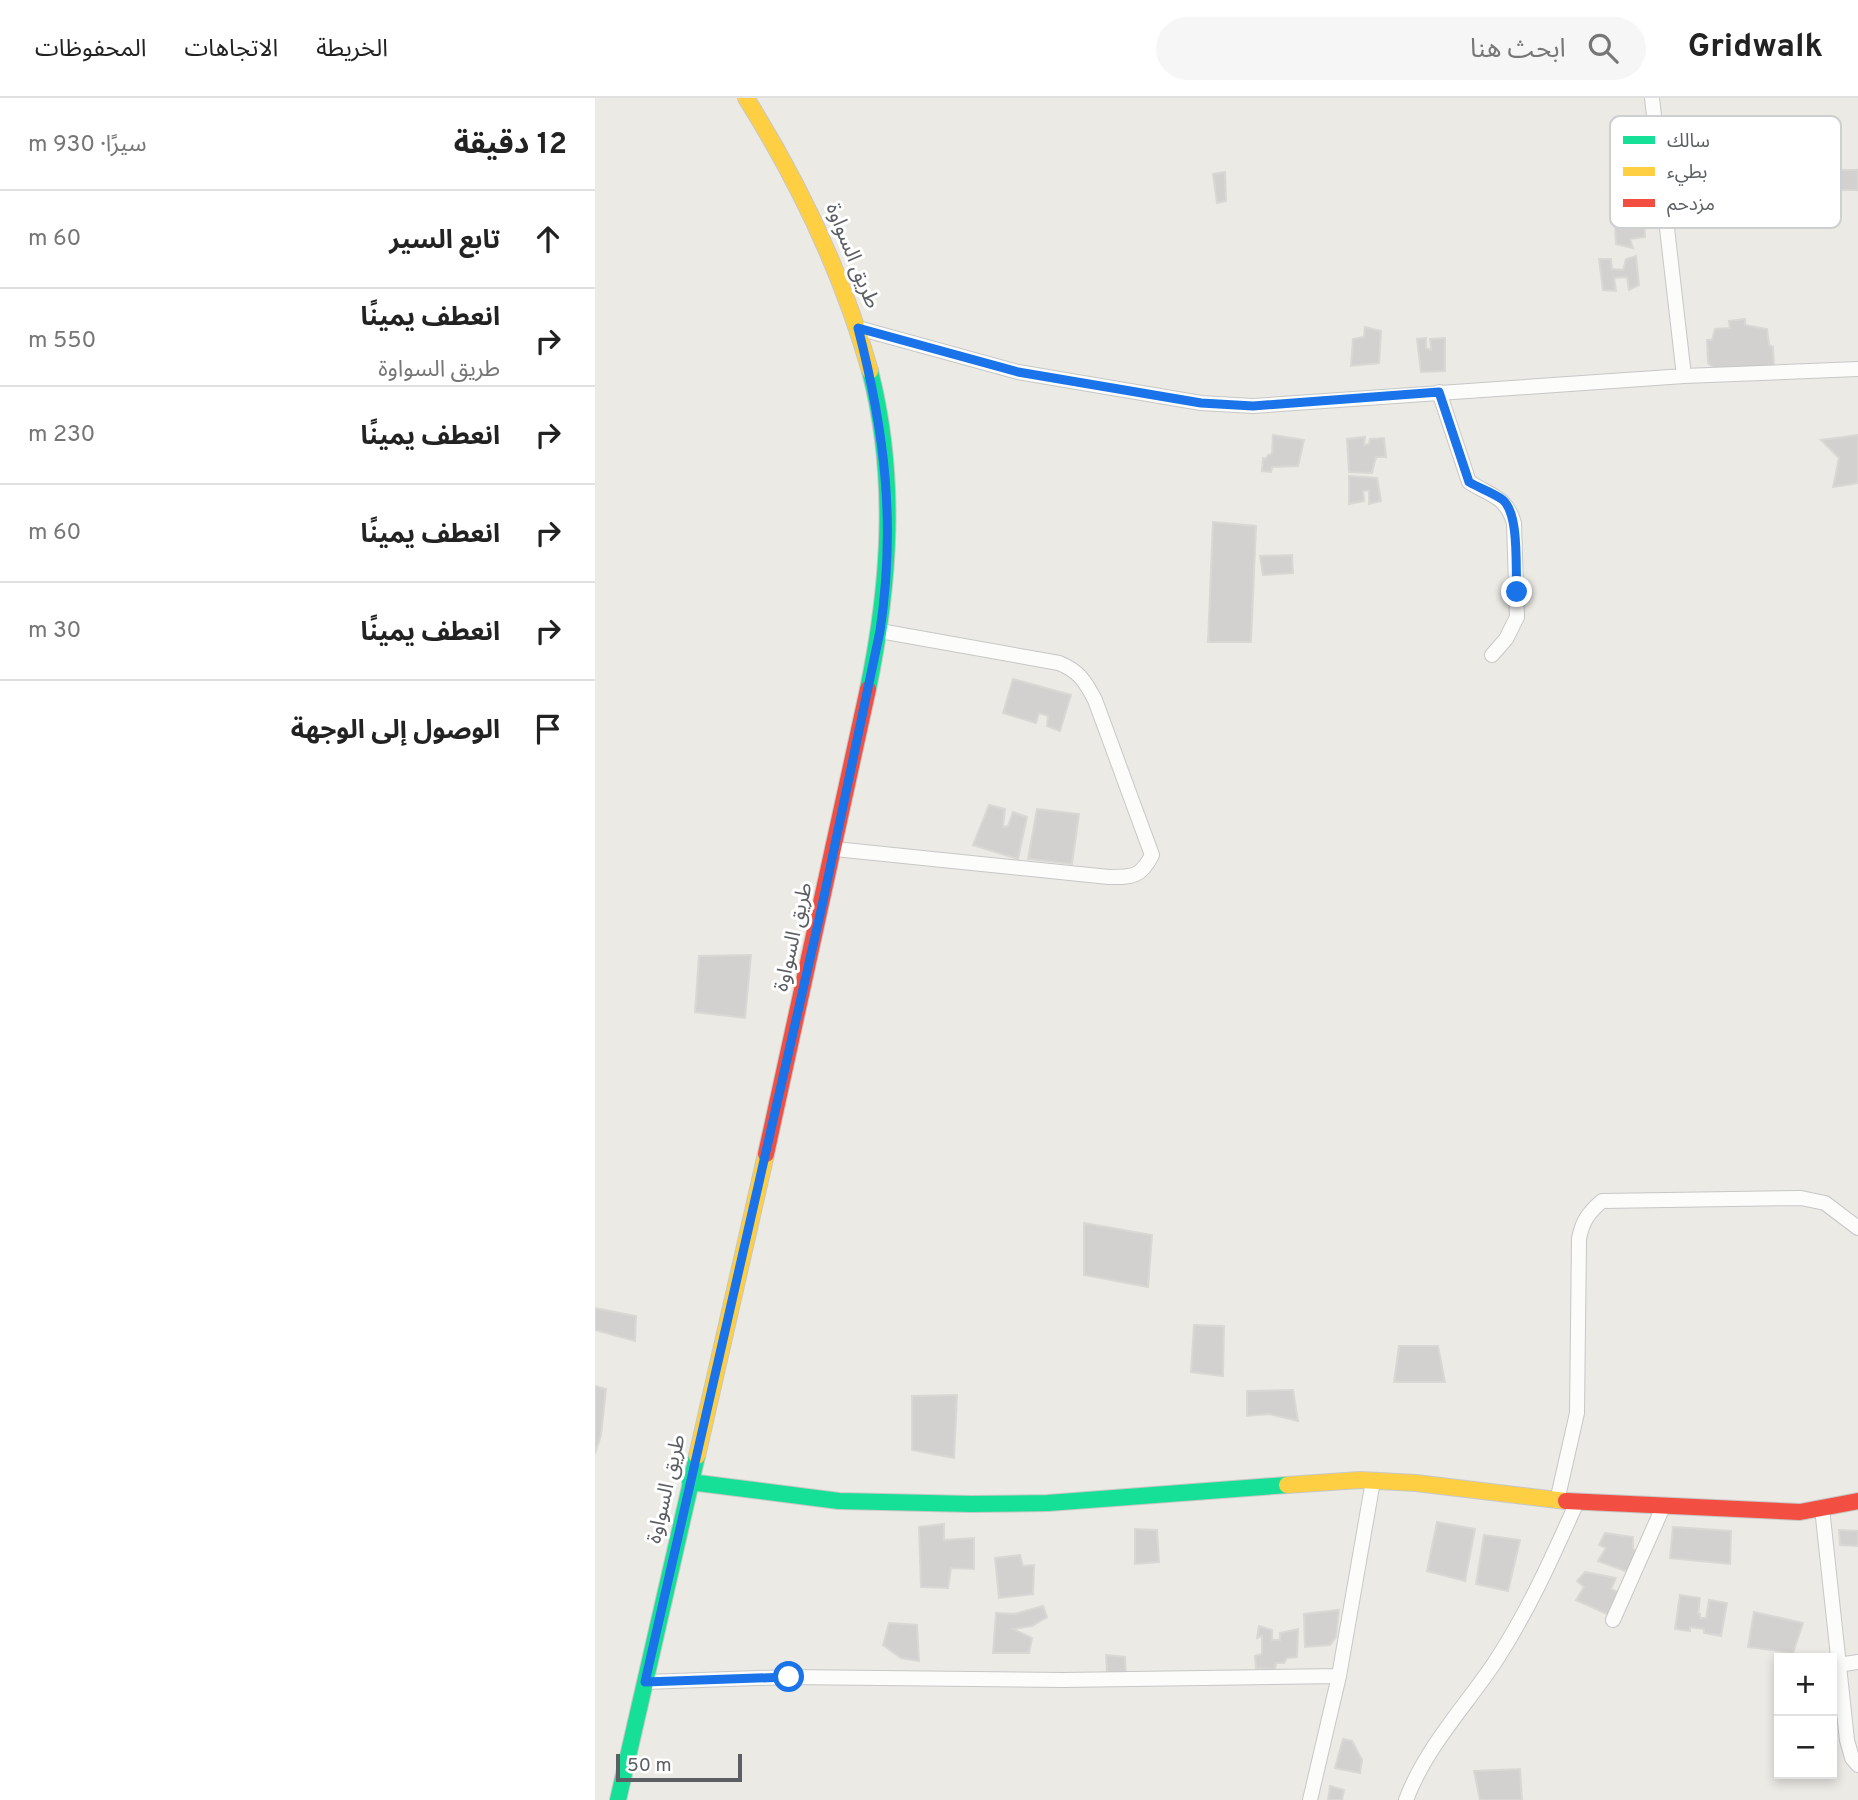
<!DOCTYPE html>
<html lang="ar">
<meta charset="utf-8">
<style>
:root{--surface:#fff;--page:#f6f6f6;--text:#222;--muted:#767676;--line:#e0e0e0}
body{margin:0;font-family:Overpass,"Noto Sans Arabic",sans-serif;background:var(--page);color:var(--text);direction:rtl}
.controls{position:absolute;right:21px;bottom:21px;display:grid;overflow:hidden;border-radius:0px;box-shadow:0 4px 10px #0003}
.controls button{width:63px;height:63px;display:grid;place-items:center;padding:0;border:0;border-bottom:2px solid var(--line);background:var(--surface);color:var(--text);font:35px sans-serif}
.scale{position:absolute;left:21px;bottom:18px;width:126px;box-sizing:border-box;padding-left:7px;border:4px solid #5b5e63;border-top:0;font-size:19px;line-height:24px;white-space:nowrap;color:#5b5e63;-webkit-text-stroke:5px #fff;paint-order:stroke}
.stop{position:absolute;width:21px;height:21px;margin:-16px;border:5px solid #1a73e8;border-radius:50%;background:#fff}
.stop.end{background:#1a73e8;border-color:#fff;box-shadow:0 2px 7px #0008}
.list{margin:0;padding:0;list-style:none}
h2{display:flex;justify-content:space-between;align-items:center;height:91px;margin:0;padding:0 28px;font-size:30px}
h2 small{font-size:23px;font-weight:400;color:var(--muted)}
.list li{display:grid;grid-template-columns:46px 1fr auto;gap:21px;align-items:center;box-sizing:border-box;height:98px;padding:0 28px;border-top:2px solid var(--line)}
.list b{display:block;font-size:26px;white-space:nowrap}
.list p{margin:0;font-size:23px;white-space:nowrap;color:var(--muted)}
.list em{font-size:23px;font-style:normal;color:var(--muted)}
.icon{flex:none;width:38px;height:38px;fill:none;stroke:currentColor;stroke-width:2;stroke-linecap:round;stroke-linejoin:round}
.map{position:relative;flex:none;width:1263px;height:1702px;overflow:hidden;direction:ltr}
header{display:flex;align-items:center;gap:42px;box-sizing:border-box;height:98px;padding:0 35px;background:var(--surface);border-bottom:2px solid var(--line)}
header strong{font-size:33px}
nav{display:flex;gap:38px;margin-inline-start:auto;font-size:24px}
.search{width:490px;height:63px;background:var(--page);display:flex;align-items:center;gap:18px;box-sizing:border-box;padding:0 24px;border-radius:38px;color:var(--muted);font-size:26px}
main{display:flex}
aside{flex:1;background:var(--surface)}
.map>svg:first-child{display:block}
</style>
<header>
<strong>Gridwalk</strong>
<div class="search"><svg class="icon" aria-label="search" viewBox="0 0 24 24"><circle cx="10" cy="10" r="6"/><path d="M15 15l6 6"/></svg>ابحث هنا</div>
<nav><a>الخريطة</a><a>الاتجاهات</a><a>المحفوظات</a></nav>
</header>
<main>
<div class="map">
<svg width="1263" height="1702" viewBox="0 0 1263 1702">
<rect width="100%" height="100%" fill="#ebeae5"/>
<path fill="#d2d1cf" stroke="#dad8d4" stroke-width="2" d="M 1244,72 L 1263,72 L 1263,92 L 1244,92 Z
M 630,74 L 631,103 L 622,105 L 618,76 Z
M 1019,107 L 1027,109 L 1027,117 L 1032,115 L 1034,110 L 1048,108 L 1050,139 L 1035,141 L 1038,150 L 1021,146 Z
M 1041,158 L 1044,187 L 1034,192 L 1032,179 L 1019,180 L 1021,193 L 1008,192 L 1004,161 L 1016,161 L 1017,171 L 1028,172 L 1031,161 Z
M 1150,221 L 1150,227 L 1172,231 L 1174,247 L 1178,249 L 1179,270 L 1120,271 L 1113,265 L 1112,242 L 1117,242 L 1120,231 L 1135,230 L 1134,223 Z
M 770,229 L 786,233 L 784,265 L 756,268 L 758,241 L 769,239 Z
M 831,240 L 831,250 L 836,252 L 835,241 L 850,240 L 850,273 L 826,274 L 822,241 Z
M 678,337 L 709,342 L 703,368 L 677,369 L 676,374 L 667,373 L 668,360 L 671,361 L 673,357 L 677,356 Z
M 1263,337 L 1263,385 L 1238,389 L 1244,360 L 1226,342 Z
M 770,339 L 769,347 L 774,346 L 775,341 L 789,340 L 791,359 L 781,359 L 777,375 L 754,374 L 752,341 Z
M 754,378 L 782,380 L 786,403 L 774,406 L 774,392 L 768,393 L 769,403 L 754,406 Z
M 618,424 L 661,428 L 656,544 L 613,544 Z
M 697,457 L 698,475 L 668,477 L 665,458 Z
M 418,581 L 476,597 L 465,633 L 452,628 L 453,618 L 444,615 L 441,625 L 408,615 Z
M 394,707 L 410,711 L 408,729 L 413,728 L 418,714 L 432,719 L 423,761 L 378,747 Z
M 442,711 L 484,716 L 477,766 L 433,761 Z
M 156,857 L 150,920 L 100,914 L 104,858 Z
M 489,1125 L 557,1137 L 553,1189 L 489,1177 Z
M 0,1210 L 41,1218 L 40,1243 L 0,1232 Z
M 599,1227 L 629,1228 L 628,1278 L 596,1274 Z
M 804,1248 L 843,1248 L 850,1284 L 799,1284 Z
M 0,1288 L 11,1291 L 6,1337 L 0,1356 Z
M 698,1292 L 703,1323 L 674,1316 L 652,1318 L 652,1293 Z
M 362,1297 L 359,1360 L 317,1352 L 317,1298 Z
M 842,1424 L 880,1431 L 870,1483 L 832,1473 Z
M 349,1426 L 349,1442 L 379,1440 L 379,1471 L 356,1470 L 353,1490 L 326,1489 L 324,1429 Z
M 1078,1429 L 1136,1433 L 1135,1466 L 1075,1460 Z
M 540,1431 L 562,1432 L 564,1464 L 540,1466 Z
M 1244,1432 L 1263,1433 L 1263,1448 L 1245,1447 Z
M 1010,1435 L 1038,1439 L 1038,1450 L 1042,1455 L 1033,1474 L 1003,1463 L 1011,1450 L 1004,1447 Z
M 889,1437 L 925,1442 L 913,1493 L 881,1486 Z
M 425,1457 L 428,1468 L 439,1467 L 438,1496 L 404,1500 L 400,1460 Z
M 990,1474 L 1021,1480 L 1016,1491 L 1023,1494 L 1014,1517 L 981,1502 L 989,1489 L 982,1483 Z
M 1085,1497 L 1105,1500 L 1103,1516 L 1105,1516 L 1105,1520 L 1111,1520 L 1114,1502 L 1132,1505 L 1126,1538 L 1109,1535 L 1109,1531 L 1095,1529 L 1095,1533 L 1080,1531 Z
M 448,1508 L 452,1519 L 437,1528 L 418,1531 L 437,1540 L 434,1555 L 398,1555 L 401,1515 L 419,1516 Z
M 744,1512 L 741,1539 L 735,1547 L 710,1549 L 709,1516 Z
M 1159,1514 L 1208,1525 L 1198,1555 L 1153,1549 Z
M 294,1525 L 322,1527 L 324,1563 L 306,1560 L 288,1547 Z
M 664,1528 L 677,1532 L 677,1542 L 685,1542 L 685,1535 L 703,1531 L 702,1559 L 692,1560 L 689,1565 L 681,1565 L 680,1571 L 661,1570 L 660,1558 L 667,1556 L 667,1538 L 662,1540 Z
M 511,1557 L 530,1559 L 531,1578 L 512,1574 Z
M 748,1641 L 757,1643 L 767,1662 L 765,1675 L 740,1670 Z
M 925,1671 L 927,1702 L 885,1702 L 879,1673 Z
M 735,1688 L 749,1692 L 747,1702 L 733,1702 Z"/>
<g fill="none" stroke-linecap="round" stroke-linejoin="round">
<defs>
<path id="street" d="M 1057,0 L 1089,278
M 263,230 L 423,274 L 606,305 L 658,308 L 1089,278 L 1263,271
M 844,294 L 874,384 C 896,398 911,398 919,425 L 922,519 L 911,541 L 897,557
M 240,751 L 514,779 C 538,779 546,779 557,757 L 500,602 C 490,583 484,573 464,565 L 285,533
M 962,1403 L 982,1315 L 984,1141 C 987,1124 993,1115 1007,1103 L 1206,1100 L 1230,1105 L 1263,1130
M 1227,1410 L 1252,1642 L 1257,1660 L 1263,1667
M 1018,1522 L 1068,1409
M 1243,1567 L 1263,1564
M 50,1584 L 194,1579 L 468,1582 L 744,1578
M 715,1702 L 744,1578 L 778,1383
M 811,1702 C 830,1651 868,1611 898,1567 C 932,1516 957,1460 982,1404"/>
<path id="fast" d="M 273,591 C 295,485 302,378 275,273
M 95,1384 L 244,1403 L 376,1406 L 453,1405 L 692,1387
M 23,1702 L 102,1358"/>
<path id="slow" d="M 151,0 C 205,86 247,174 275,273
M 102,1358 L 171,1056
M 692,1387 L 765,1382 L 821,1385 L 971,1403"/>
<path id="jam" d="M 171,1056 L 273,591
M 971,1403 L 1205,1414 L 1263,1403"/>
</defs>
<use href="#street" stroke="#c7c7c7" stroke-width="16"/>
<use href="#fast" stroke="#c7c7c5" stroke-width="18"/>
<use href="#slow" stroke="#c7c7c5" stroke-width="18"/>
<use href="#jam" stroke="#c7c7c5" stroke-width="18"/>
<use href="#street" stroke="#fcfcfb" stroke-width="14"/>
<use href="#fast" stroke="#16e098" stroke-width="16"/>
<use href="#slow" stroke="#ffcf43" stroke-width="16"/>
<use href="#jam" stroke="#f24e42" stroke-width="16"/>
</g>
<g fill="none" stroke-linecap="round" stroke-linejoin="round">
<path stroke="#1a73e8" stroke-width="9" d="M 194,1579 L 50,1584 L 227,808 L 285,533 C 301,426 290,334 263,230 L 423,274 L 606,305 L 658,308 L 844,294 L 874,384 C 884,390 899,395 908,402 C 925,417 920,472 922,494"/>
</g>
<g text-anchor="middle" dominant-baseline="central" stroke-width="6" stroke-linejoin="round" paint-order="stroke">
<g font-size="21" fill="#5b5e63" stroke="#fff">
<text transform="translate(257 158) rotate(68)">طريق السواوة</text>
<text transform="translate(199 839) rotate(-77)">طريق السواوة</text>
<text transform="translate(72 1391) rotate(-77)">طريق السواوة</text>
</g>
</g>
<rect x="1015" y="18" width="231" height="112" rx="10" fill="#fff" stroke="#cecfd0" stroke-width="2"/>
<rect x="1028" y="38" width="32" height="8" fill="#16e098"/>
<rect x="1028" y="69" width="32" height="9" fill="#ffcf43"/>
<rect x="1028" y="101" width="32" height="8" fill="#f24e42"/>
<g font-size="19" fill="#5b5e63">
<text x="1072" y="49">سالك</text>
<text x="1072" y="80">بطيء</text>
<text x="1072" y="112">مزدحم</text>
</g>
</svg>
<div class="controls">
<button>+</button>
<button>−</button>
</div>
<div class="scale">50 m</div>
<div class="stop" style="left:194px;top:1579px"></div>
<div class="stop end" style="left:922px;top:494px"></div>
</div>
<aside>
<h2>12 دقيقة<small>سيرًا · 930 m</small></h2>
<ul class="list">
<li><svg class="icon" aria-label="ahead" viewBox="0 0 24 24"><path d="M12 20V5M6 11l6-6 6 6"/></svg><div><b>تابع السير</b></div><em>60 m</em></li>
<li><svg class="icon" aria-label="right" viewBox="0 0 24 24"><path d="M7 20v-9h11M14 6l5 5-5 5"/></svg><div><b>انعطف يمينًا</b><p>طريق السواوة</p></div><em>550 m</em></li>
<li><svg class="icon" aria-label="right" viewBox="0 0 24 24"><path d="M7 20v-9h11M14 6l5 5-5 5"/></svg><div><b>انعطف يمينًا</b></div><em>230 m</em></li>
<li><svg class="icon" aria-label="right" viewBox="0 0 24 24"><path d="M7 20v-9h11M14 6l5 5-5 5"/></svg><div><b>انعطف يمينًا</b></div><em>60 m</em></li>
<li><svg class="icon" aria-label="right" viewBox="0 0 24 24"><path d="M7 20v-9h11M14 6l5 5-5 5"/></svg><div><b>انعطف يمينًا</b></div><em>30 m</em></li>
<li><svg class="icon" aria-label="arrive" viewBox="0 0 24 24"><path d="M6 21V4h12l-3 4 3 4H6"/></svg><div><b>الوصول إلى الوجهة</b></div></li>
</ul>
</aside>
</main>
